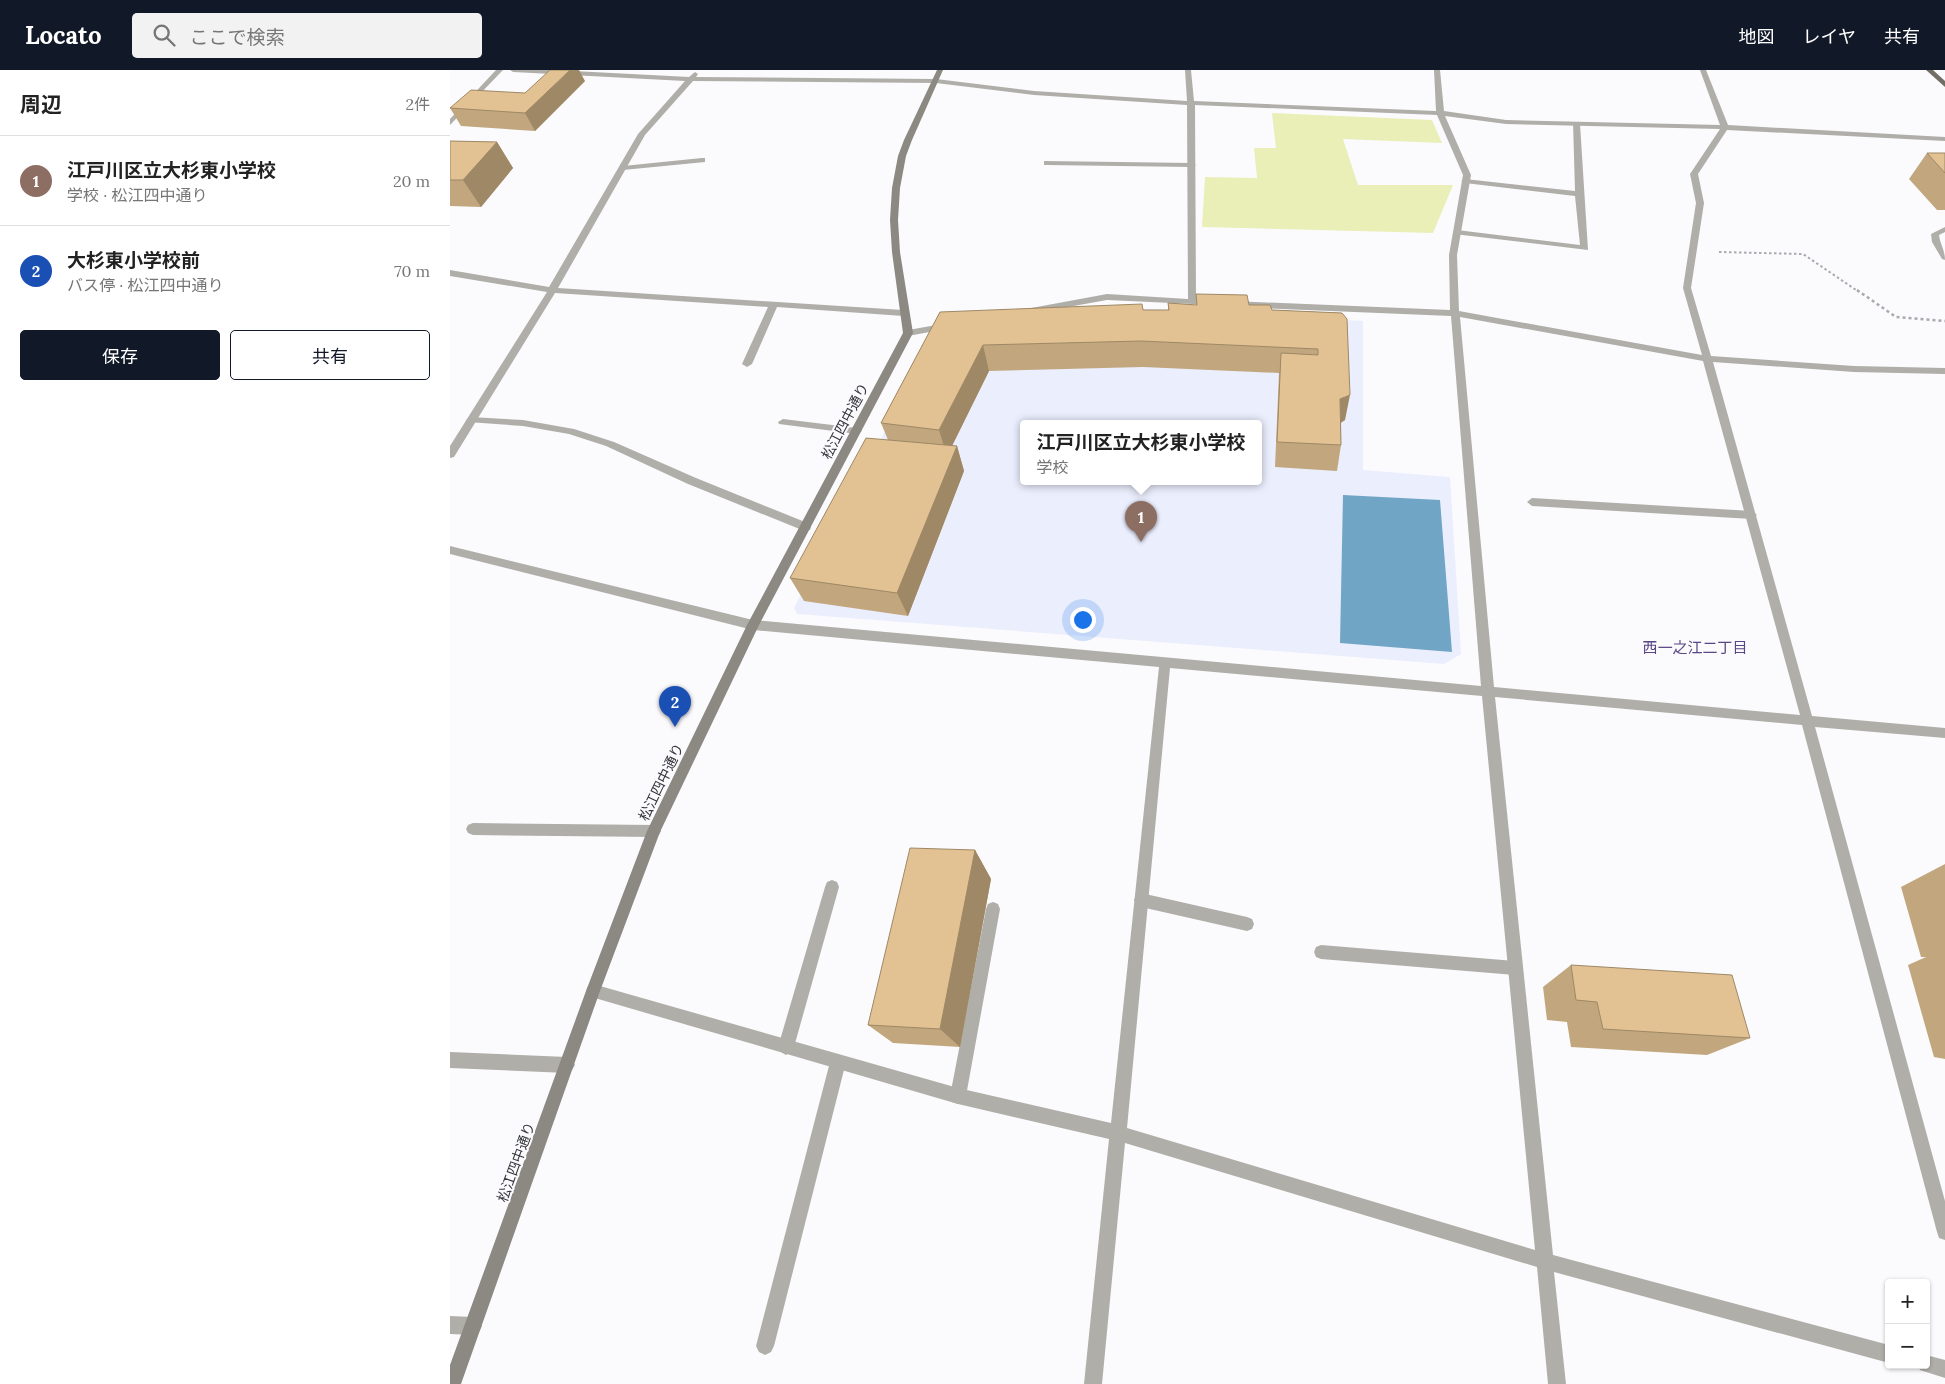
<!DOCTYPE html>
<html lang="ja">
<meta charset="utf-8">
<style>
:root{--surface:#fff;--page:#f2f2f2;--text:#222;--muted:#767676;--line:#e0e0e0;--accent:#111827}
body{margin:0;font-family:Lora,"Noto Sans JP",serif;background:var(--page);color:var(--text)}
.controls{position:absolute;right:15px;bottom:15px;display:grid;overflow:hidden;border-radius:5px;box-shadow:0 1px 4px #0004}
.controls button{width:45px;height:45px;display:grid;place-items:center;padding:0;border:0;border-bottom:1px solid var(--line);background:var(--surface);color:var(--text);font:25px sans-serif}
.you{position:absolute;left:632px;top:549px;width:18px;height:18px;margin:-12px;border:4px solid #fff;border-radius:50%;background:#1a73e8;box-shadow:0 0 0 8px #1a73e833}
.badge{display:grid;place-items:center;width:32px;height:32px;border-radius:50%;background:var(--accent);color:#fff;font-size:16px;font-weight:700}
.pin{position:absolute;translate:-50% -41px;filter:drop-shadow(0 1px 2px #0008)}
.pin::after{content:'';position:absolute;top:26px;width:18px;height:15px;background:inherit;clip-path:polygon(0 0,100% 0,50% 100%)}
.popup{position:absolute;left:570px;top:350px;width:242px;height:65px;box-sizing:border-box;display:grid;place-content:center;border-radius:5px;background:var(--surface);filter:drop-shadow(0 1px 4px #0005);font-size:16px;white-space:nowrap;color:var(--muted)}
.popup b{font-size:19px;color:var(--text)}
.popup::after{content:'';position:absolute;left:50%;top:100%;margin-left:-10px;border:10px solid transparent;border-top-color:var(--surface)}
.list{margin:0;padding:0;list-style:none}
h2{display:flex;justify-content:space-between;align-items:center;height:65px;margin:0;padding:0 20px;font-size:21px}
h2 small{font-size:16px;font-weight:400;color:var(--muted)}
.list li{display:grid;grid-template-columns:32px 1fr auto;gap:15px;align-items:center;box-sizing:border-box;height:90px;padding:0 20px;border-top:1px solid var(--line)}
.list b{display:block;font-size:19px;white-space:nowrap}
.list p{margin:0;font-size:16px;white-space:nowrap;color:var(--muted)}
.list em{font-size:16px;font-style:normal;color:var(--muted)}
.actions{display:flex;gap:10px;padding:15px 20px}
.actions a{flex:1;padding:11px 0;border:1px solid var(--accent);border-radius:5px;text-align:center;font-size:18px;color:var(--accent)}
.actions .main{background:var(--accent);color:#fff}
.icon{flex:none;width:28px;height:28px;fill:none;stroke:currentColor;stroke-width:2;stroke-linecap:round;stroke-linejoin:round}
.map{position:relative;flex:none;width:1495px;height:1314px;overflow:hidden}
header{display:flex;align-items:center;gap:30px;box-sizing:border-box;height:70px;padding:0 25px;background:var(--accent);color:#fff}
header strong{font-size:24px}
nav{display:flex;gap:28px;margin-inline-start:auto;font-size:18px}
.search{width:350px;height:45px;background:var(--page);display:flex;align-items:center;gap:12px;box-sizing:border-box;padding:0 18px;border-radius:5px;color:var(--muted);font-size:19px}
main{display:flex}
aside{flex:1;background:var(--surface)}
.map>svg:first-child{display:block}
</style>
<header>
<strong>Locato</strong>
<div class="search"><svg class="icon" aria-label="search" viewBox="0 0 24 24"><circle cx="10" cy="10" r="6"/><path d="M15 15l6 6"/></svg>ここで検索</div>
<nav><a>地図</a><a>レイヤ</a><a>共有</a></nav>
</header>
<main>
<aside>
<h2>周辺<small>2件</small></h2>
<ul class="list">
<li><span class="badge" style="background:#8d6e63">1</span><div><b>江戸川区立大杉東小学校</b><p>学校 · 松江四中通り</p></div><em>20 m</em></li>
<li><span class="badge" style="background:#1a4fb4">2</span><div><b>大杉東小学校前</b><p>バス停 · 松江四中通り</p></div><em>70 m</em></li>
</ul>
<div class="actions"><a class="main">保存</a><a>共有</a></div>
</aside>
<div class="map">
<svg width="1495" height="1314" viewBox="0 0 1495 1314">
<rect width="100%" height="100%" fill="#fbfbfe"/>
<path fill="#ebeefd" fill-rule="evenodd" d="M 666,237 L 913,251 L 913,400 L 1000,407 L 1011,584 L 994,594 L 347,544 L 344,538 L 483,268 ZM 574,353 L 808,353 L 808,411 L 574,411 Z"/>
<path fill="#eaeeb7" d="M 822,43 L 982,50 L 992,73 L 893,69 L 908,115 L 1003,115 L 983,163 L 752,157 L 755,107 L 807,108 L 804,78 L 826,78 Z"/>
<path fill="#71a5c5" d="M 893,425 L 990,430 L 1002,582 L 890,573 Z"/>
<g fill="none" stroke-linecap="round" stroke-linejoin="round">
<path stroke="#aaaaae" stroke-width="2" stroke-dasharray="2.5 2.5" stroke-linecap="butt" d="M 1269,182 L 1353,184 L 1409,222"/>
<path stroke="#aaaaae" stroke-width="2.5" stroke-dasharray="3 3" stroke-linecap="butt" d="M 1407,220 L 1446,247 L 1495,251"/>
<path fill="#b0aea9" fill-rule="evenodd" d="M 1123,52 L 1130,54 L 1138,180 L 1004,164 L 1004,160 L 1007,160 L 1130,175 L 1125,126 L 1015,113 L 1011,111 L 1015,109 L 1125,121 Z
M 252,88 L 255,88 L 255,92 L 173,100 L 169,98 L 173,96 Z
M 594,91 L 742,93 L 746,95 L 742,97 L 597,95 L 594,95 Z
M 21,347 L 73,350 L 124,359 L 164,372 L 246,408 L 360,454 L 361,457 L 360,460 L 352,460 L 238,414 L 156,376 L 119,364 L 73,356 L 18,352 L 16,350 Z
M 1082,428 L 1302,441 L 1307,445 L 1302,449 L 1082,436 L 1077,432 Z
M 23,753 L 204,755 L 209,757 L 211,761 L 209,765 L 204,767 L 23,765 L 18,763 L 16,759 L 18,755 Z
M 382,810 L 387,812 L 389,817 L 344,977 L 341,982 L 336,985 L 331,982 L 328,977 L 375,817 L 377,812 Z
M 691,823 L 797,847 L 802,849 L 804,854 L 802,859 L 797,861 L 691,837 L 686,835 L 684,830 L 686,825 Z
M 543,832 L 548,834 L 550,839 L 516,1026 L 514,1032 L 508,1034 L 502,1032 L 500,1026 L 536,839 L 538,834 Z
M 871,875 L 1065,891 L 1070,893 L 1072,898 L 1070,903 L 1065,905 L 871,889 L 866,887 L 864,882 L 866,877 Z
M 0,982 L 117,987 L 122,990 L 125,995 L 122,1000 L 117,1003 L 0,998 Z
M 388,984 L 393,987 L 396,992 L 324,1276 L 321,1282 L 315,1285 L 309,1282 L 306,1276 L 380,992 L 383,987 Z
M 0,1246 L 23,1247 L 29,1250 L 32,1256 L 29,1262 L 23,1265 L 0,1264 Z"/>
<path fill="#b0aea9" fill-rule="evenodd" d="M 46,0 L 53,0 L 0,55 L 0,49 Z
M 60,0 L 104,0 L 239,7 L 245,2 L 248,4 L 246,7 L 486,9 L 584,21 L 737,31 L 735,0 L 741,0 L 744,31 L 986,41 L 984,0 L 990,0 L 994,41 L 1056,50 L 1270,55 L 1250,0 L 1256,0 L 1278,55 L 1495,67 L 1495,71 L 1277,60 L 1248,104 L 1254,133 L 1241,218 L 1261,286 L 1404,296 L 1495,298 L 1495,304 L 1404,302 L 1263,292 L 1362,646 L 1495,658 L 1495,668 L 1365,657 L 1495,1131 L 1495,1170 L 1489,1168 L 1487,1162 L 1352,655 L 1045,627 L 1103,1185 L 1439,1275 L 1439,1293 L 1104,1202 L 1116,1314 L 1098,1314 L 1087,1197 L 675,1073 L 652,1314 L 634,1314 L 659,1069 L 508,1034 L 138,926 L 136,921 L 138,916 L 143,914 L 508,1018 L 661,1053 L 709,597 L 303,560 L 0,484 L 0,476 L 303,550 L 1031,616 L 1001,246 L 782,237 L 778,234 L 782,231 L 1000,240 L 999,185 L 1013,105 L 987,45 L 745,35 L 746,229 L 765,231 L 765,235 L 657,230 L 579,244 L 575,241 L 576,239 L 657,224 L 738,229 L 737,35 L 584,25 L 486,13 L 243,11 L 195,65 L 108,218 L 453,240 L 457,243 L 453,246 L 327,237 L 302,294 L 297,297 L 292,294 L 318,237 L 105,223 L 4,387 L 0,388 L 0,376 L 97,222 L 0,206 L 0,200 L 99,217 L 188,64 L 235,11 L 63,2 ZM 995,46 L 1056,54 L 1270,59 L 1240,104 L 1246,133 L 1233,218 L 1252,285 L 1009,241 L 1007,185 L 1021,105 ZM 1010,247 L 1253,291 L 1350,645 L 1044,617 ZM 720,598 L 1032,626 L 1085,1180 L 677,1058 Z
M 1495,157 L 1495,162 L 1489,165 C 1490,174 1495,180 1495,190 L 1492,189 L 1482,172 L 1481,164 Z
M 498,253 L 501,254 L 501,258 L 458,266 L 453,263 L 458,260 Z
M 333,349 L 407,358 L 412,361 L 407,364 L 329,354 L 328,352 Z
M 1476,1285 L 1495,1290 L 1495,1308 L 1470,1300 L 1468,1295 L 1476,1295 Z"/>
<path fill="#8c8982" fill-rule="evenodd" d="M 487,0 L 493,0 L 462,70 L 456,86 L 450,118 L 448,150 L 450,182 L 463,263 L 309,555 L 210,762 L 150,921 L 11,1314 L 0,1314 L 0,1295 L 136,921 L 197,761 L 297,555 L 453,263 L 442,182 L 440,150 L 442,118 L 448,86 L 454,70 Z"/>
<path fill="#726e66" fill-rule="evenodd" d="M 1476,0 L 1483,0 L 1495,11 L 1495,17 Z"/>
</g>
<path fill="#c2a77e" d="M 135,11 L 85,61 L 11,56 L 0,38 Z
M 0,71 L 47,72 L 63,98 L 31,137 L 0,136 Z
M 1477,83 L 1495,83 L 1495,140 L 1487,140 L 1459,109 Z
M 746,224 L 822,240 L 892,243 L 895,350 L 891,353 L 891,375 L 887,401 L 825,397 L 829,303 L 693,297 L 539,301 L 502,376 L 507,376 L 514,401 L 458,546 L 354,531 L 340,508 L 438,370 L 431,353 L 490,242 L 718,240 L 718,233 L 746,235 Z
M 525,780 L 541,809 L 510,977 L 443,973 L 418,955 Z
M 1495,794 L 1495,989 L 1484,987 L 1458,895 L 1476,887 L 1471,887 L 1451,817 Z
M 1121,895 L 1300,968 L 1257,985 L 1121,977 L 1117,952 L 1097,950 L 1093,917 Z"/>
<path fill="#9e8866" d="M 120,0 L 129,0 L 135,11 L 85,61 L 75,43 Z
M 47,72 L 63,98 L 31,137 L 13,110 Z
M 533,275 L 539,301 L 497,386 L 489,360 Z
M 900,325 L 895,350 L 886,355 L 890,329 Z
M 507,376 L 514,401 L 458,546 L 447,523 Z
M 525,780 L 541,809 L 510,977 L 490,959 Z"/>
<path fill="#e2c292" stroke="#9e8866" d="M 100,0 L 120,0 L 75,43 L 0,38 L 21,20 L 75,23 Z
M 0,71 L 47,72 L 13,110 L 0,110 Z
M 1477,83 L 1495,83 L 1495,103 Z
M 746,224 L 797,225 L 799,235 L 820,235 L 822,240 L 892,243 L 897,249 L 900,325 L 890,329 L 891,375 L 827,372 L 831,283 L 868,285 L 868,279 L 691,271 L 533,275 L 489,360 L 431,353 L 490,242 L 692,234 L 693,240 L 719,240 L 718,233 L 747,235 Z
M 416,368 L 507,376 L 447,523 L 340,508 Z
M 460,778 L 525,780 L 490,959 L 418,955 Z
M 1121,895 L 1282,905 L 1300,968 L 1153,959 L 1147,932 L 1126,930 Z"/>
<g text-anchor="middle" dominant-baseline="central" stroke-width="4" stroke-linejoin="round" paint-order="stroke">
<g font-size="14" fill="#35363b" stroke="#fbfbfe">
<text transform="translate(395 351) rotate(-62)">松江四中通り</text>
<text transform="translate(211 712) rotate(-64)">松江四中通り</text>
<text transform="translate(66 1092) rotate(-70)">松江四中通り</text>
</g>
<g font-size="15" fill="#5a4684" stroke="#fbfbfe">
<text x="1245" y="577">西一之江二丁目</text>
</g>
</g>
</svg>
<div class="controls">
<button>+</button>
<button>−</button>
</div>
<div class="you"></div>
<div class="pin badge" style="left:691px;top:472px;background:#8d6e63">1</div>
<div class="popup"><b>江戸川区立大杉東小学校</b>学校</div>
<div class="pin badge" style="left:225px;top:657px;background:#1a4fb4">2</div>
</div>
</main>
